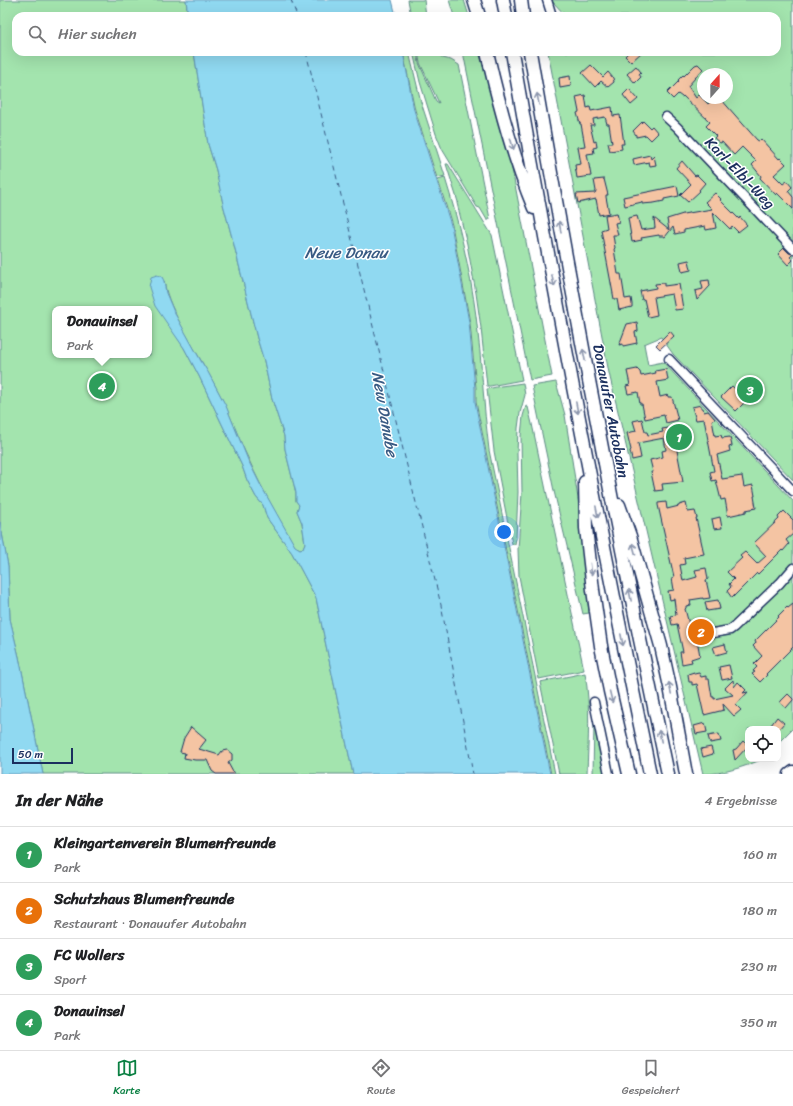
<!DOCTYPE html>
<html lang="de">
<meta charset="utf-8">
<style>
:root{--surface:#fff;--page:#f6f6f6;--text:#202124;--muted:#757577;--line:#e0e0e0;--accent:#0b8043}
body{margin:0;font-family:Sriracha,sans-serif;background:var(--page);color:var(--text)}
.controls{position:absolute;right:12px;bottom:12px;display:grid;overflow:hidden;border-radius:8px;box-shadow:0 4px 16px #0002}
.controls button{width:36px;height:36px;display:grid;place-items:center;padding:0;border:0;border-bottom:1px solid var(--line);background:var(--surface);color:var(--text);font:20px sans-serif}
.compass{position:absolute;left:697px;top:68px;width:36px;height:36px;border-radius:50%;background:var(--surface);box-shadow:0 4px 16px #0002;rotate:21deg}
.scale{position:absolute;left:12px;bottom:10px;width:61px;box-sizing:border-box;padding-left:4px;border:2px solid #1b2f5e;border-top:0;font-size:11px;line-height:14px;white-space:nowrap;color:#1b2f5e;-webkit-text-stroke:3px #fff;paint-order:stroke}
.you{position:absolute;left:504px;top:532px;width:14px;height:14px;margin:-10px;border:3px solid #fff;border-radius:50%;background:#1a73e8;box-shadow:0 0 0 6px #1a73e833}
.badge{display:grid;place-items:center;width:26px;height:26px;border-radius:50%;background:var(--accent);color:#fff;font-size:13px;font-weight:700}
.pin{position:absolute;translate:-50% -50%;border:2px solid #fff;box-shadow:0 1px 4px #0006}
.popup{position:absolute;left:52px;top:306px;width:100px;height:52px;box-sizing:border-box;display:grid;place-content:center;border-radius:8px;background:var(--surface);filter:drop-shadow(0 1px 3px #0005);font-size:13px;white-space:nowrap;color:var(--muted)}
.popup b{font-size:15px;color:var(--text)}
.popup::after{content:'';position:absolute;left:50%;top:100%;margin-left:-8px;border:8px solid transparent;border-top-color:var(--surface)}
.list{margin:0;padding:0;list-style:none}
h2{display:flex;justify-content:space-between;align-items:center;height:52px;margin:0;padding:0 16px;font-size:17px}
h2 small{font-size:13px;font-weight:400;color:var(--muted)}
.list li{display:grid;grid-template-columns:26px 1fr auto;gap:12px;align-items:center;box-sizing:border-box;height:56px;padding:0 16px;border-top:1px solid var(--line)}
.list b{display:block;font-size:15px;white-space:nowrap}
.list p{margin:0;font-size:13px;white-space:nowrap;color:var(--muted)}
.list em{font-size:13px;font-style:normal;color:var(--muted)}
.icon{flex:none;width:22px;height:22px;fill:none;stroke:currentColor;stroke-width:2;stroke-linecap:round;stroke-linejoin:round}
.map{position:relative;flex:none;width:793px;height:774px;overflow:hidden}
.search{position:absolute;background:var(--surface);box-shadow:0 4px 16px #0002;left:12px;right:12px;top:12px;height:44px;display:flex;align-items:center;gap:10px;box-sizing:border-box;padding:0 14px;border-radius:12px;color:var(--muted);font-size:15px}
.sheet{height:276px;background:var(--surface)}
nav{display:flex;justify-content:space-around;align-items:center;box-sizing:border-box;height:56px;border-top:1px solid var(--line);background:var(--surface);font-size:11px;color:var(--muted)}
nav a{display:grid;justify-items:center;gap:2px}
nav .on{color:var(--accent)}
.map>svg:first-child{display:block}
</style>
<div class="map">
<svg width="793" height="774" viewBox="0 0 793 774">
<rect width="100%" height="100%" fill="#fff"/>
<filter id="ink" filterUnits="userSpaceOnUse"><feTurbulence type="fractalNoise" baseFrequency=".025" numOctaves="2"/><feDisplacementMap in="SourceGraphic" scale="8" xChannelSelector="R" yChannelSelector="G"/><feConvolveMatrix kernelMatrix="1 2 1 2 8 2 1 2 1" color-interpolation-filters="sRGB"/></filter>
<g filter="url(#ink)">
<path fill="#a3e4ae" stroke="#5f8a86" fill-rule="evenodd" d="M 0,0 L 186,0 L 188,16 L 16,16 L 16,52 L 194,52 L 208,144 L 216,170 L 223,204 L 234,245 L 257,338 L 264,361 L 272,399 L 284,436 L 285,449 L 296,493 L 296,501 L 299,505 L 297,511 L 302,523 L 305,543 L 303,548 L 301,549 L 295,547 C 279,518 262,490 249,460 C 238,438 231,415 219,393 C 208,371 195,351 183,329 C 175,313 167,299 164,281 L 171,327 L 184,348 L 199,376 L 242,466 L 247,480 L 256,497 L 263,505 L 267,518 L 292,553 L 316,598 L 353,774 L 43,774 L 19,657 L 10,619 L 8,566 L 0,522 ZM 55,309 L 149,309 L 149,355 L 55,355 Z
M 408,0 L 424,0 L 426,16 L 411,16 Z
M 449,0 L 464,0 L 469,16 L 454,16 Z
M 552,0 L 793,0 L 793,480 L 673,354 L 661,337 L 644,344 L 648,365 L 663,362 L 793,501 L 793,728 L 778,743 L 778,729 L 748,729 L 748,759 L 763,759 C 744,767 723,774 703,774 L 609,373 L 548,52 L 777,52 L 777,16 L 566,16 L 552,1 ZM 703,74 L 727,74 L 727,98 L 703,98 Z
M 403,52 L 409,52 L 421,102 L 445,176 L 437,178 L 415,110 Z
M 413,52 L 417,52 L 419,63 L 436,101 L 439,103 L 420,63 L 418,52 L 437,53 L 443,58 L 451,60 L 459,65 L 490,219 L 489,220 L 487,220 L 480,208 L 477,207 L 442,149 L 436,134 L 420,82 Z
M 463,52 L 479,52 L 510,159 L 552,376 L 530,380 Z
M 446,164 L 448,164 L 492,235 L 522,380 L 490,386 L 487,386 L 481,328 L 476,293 L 467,244 L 457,203 L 459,203 L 458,202 Z
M 445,178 C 459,223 470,269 476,316 C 482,360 483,405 489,450 L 555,774 L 551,774 L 476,402 L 476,388 L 470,323 L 452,225 L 438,180 Z
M 556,382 L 565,415 L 581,518 L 589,613 L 583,614 L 554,491 L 532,386 Z
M 523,383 L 525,395 L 520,413 L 518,428 L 517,454 L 518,492 L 516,539 L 515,544 L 512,544 L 494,451 L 487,389 L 501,386 Z
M 526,406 L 528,407 L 532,424 L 584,670 L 539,679 L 519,576 L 518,549 L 522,493 L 521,436 L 523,416 Z
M 585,673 C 591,708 588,739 587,774 L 559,774 L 540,682 Z
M 594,724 L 596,724 L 607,774 L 593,774 Z"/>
<path fill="#90d9f1" stroke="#6195b6" d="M 186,0 L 392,0 L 396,16 L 188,16 Z
M 194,52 L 403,52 L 414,110 L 451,225 L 469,322 L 475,389 L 475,402 L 550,774 L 353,774 L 316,598 L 292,553 L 267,518 L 263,505 L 256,497 L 247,480 L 242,466 L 199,376 L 184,348 L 155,306 L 149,287 L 151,277 L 157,275 L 162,277 L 164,281 L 166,293 L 174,312 L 201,361 L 208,372 L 226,406 L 248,460 L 260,484 L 295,546 L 300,549 L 303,548 L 305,543 L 302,523 L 297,511 L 299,505 L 296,501 L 296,493 L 285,449 L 284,436 L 272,399 L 264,361 L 257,338 L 234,245 L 223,204 L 216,170 L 208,144 Z
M 0,522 L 8,566 L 10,619 L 19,657 L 43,774 L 0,774 Z"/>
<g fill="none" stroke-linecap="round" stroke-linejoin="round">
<path stroke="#385a83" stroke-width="1" stroke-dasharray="5 4" stroke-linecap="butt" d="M 291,0 L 297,16
M 306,52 L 441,605 L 473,774"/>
</g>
<path fill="#f4c4a3" stroke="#1b2f5e" d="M 629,52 L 642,52 L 631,62 L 625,56 Z
M 698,64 L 703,69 L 688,86 L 696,98 L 699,95 L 708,104 L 714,98 L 720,98 L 757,140 L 759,141 L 761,139 L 779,159 L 780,158 L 786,164 L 774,175 L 783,184 L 787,181 L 792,187 L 788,191 L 793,197 L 793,209 L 777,193 L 776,195 L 760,178 L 761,176 L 752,165 L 756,161 L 742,147 L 734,155 L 722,142 L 720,143 L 714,138 L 716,136 L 706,126 L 710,122 L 683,96 L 682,97 L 678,94 L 673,99 L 667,93 L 679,81 L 678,80 L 683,75 L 684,76 L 695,65 Z
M 591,65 L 603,77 L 608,72 L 613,78 L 614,82 L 608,87 L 601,81 L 595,87 L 582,73 Z
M 636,66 L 641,72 L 639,74 L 641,77 L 635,83 L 627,74 Z
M 570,76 L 571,86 L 560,88 L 559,78 Z
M 629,89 L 638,99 L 631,105 L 623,95 Z
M 585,95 L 587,108 L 590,107 L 591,111 L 612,107 L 613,116 L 620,115 L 624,144 L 621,144 L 622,149 L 610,151 L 608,143 L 612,143 L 609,124 L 607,124 L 605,117 L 593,119 L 594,125 L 590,125 L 594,142 L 596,141 L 597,147 L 593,148 L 594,153 L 587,154 L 591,176 L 577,178 L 575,165 L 581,164 L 578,147 L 585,146 L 581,124 L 580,124 L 577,113 L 579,112 L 576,97 Z
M 643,121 L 650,128 L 652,126 L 658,133 L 651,140 L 646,135 L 636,137 L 636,135 L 633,131 Z
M 650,155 L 651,159 L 654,156 L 656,165 L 650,166 L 649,162 L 634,165 L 633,159 Z
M 682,161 L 695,176 L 697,175 L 705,183 L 699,190 L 700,191 L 688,202 L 680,195 L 691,184 L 676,168 Z
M 604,179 L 608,195 L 606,195 L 606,197 L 609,213 L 599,215 L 596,199 L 578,203 L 576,194 L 595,193 L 596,191 L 594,180 Z
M 677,186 L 679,196 L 664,199 L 664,201 L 654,203 L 642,204 L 642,202 L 625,206 L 623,197 Z
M 715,193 L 721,199 L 720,200 L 739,219 L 740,217 L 747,225 L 738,232 L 732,226 L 730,229 L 713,212 L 716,228 L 706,230 L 705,226 L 684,230 L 684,232 L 675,234 L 673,227 L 665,237 L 663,236 L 659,236 L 659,235 L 641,238 L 642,240 L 632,242 L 628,218 L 637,216 L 641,230 L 655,228 L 654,218 L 669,230 L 667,219 L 683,214 L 712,209 L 705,202 Z
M 617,213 L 619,222 L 615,223 L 618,235 L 613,235 L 615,248 L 614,249 L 618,274 L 621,274 L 625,299 L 631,298 L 632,304 L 632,307 L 619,310 L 617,299 L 614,299 L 601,230 L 607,228 L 605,215 Z
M 784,248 L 789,253 L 793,254 L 790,257 L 793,260 L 788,265 L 778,254 Z
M 689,260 L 691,270 L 682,272 L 680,262 Z
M 709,280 L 710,286 L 697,300 L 695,291 L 703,289 L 701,281 Z
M 664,283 L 664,286 L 679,284 L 683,309 L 675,310 L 672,294 L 654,297 L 657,315 L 648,317 L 644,299 L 642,300 L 640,291 L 656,288 L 655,284 Z
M 637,322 L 638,331 L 635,332 L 637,343 L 623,346 L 623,344 L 619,345 L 627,324 Z
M 670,331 L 674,336 L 660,349 L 656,345 Z
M 637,369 L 640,372 L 641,376 L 656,373 L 655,371 L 666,369 L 668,380 L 657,382 L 660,397 L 668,395 L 668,397 L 672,397 L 678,420 L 666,423 L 664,415 L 645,419 L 642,404 L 640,404 L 638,392 L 628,394 L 626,386 L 630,385 L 627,371 Z
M 732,386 L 747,400 L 736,411 L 721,397 Z
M 701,405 L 701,408 L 703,408 L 704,412 L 708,411 L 715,419 L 712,420 L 715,436 L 721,435 L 722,438 L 730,437 L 732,446 L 729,447 L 730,451 L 717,455 L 722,479 L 742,476 L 744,487 L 753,485 L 755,496 L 754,496 L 756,508 L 746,510 L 746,512 L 728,516 L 725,499 L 721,500 L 716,480 L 712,481 L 710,472 L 714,471 L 704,419 L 696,420 L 692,407 Z
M 642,419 L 645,432 L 647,432 L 648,435 L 663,432 L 662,429 L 669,428 L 671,440 L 675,440 L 683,482 L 662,484 L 663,490 L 655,491 L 651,472 L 653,472 L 650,460 L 663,457 L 662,451 L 666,450 L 664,438 L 638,443 L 641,458 L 632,460 L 630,451 L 631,450 L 627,433 L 636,431 L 633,421 Z
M 666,502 L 667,509 L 679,506 L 679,505 L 686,503 L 688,512 L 695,511 L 697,518 L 696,518 L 704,554 L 684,558 L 685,564 L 680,565 L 683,581 L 697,577 L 695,570 L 706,568 L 708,579 L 706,580 L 710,598 L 703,599 L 703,598 L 690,600 L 691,605 L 686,606 L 686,608 L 685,609 L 689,624 L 694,623 L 700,656 L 691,659 L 692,662 L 682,664 L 680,652 L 683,652 L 677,624 L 672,625 L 670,616 L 676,615 L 674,599 L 670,600 L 668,591 L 674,590 L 672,578 L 674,577 L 658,505 L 658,503 Z
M 784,511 L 793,520 L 793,534 L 786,540 L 789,544 L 783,551 L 782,550 L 758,574 L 757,573 L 732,598 L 727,591 L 731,587 L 729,584 L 734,579 L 727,572 L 742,558 L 740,556 L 745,552 L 757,564 L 766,556 L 754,543 L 779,519 L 778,517 Z
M 720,517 L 722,528 L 714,529 L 712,519 Z
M 718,600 L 720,609 L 707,611 L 705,602 Z
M 793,604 L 793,647 L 766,674 L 767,675 L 760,682 L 752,674 L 755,672 L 753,671 L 757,667 L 754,664 L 762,656 L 753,646 L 756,643 L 755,641 L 779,617 L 778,616 L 787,607 L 788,608 Z
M 725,644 L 727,652 L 716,655 L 713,647 Z
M 729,665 L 732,678 L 722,680 L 719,667 Z
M 694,672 L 694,674 L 699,673 L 701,677 L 706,676 L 706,679 L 709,679 L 712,697 L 714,697 L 714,699 L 733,695 L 725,688 L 733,680 L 734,687 L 738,682 L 746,690 L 743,693 L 748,692 L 736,705 L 741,710 L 734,716 L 723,704 L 724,710 L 704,715 L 697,684 L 692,685 L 692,682 L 689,682 L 688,674 Z
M 788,694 L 793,699 L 793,700 L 786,708 L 780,703 L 781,701 Z
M 777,717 L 784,723 L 778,730 L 771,725 Z
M 705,723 L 707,732 L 696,734 L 694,726 Z
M 191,727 L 206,740 L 199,749 L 219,755 L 222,751 L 227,750 L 232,754 L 232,760 L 228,763 L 234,774 L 216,774 L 212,771 L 207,760 L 195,760 L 184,758 L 185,753 L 180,752 L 184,738 Z
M 719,734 L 721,741 L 710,743 L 708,736 Z
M 743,741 L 748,746 L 735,760 L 733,750 L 736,749 Z
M 711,747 L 713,754 L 703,757 L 701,749 Z"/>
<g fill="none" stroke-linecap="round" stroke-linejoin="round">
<defs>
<path id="minor" d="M 547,0 L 552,16
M 666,117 L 677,127 L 793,249
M 669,359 L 793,491
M 713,633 L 730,630 L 734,627 L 780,583 L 793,568
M 594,702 L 609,774"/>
<path id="major" d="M 789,774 L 793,771"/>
<path id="highway" d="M 474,0 L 479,16
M 503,0 L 506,16
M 521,0 L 523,16
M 487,52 C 499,105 513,158 534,208
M 512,52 C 554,293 600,534 650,774
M 530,52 C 571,293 617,534 668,774
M 585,482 L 586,528 L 593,590 L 601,646 L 610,691 L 629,774
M 619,505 L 630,536 L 661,646 L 670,687 L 686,774"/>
</defs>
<use href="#minor" stroke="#1b2f5e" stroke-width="11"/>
<use href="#major" stroke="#1b2f5e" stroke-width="13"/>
<use href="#highway" stroke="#1b2f5e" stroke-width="15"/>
<use href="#minor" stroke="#fff" stroke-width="8"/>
<use href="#major" stroke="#fff" stroke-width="10"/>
<use href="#highway" stroke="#fff" stroke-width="12"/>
</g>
<defs><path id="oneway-shaft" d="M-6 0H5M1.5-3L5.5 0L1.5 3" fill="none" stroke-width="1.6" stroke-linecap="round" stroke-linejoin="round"/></defs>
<g stroke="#8d97ae">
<use href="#oneway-shaft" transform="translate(538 99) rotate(-100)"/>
<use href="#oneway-shaft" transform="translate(512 144) rotate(74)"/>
<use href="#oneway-shaft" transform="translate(560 227) rotate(-100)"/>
<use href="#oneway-shaft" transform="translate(553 281) rotate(79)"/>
<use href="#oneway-shaft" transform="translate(584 355) rotate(-101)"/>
<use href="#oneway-shaft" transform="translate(577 408) rotate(79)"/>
<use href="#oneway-shaft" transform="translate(597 512) rotate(79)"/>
<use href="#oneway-shaft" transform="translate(634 549) rotate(-105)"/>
<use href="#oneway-shaft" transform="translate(591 569) rotate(84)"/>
<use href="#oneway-shaft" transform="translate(630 595) rotate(-101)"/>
<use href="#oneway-shaft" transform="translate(622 640) rotate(79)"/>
<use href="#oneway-shaft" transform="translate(670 688) rotate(-102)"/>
<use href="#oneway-shaft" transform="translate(611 697) rotate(76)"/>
<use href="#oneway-shaft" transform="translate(660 736) rotate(-102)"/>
</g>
</g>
<g text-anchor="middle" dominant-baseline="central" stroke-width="3" stroke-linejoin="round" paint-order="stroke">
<g font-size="15" fill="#1b2f5e" stroke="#fff">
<text transform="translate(740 173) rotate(46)">Karl-Elbl-Weg</text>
<text transform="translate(611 411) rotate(79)">Donauufer Autobahn</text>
</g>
<g font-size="16" font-style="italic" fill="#385a83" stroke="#fff">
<text x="346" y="252">Neue Donau</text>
<text transform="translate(385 414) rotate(80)">New Danube</text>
</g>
</g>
</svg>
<div class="controls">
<button><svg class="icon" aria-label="locate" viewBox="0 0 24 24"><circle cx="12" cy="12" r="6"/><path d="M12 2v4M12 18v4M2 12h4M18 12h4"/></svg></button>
</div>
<svg class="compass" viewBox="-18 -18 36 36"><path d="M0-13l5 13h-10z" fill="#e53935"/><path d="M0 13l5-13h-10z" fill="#757577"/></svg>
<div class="scale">50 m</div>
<div class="you"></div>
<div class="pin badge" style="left:679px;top:437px;background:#2e9e5b">1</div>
<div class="pin badge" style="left:701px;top:632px;background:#e8710a">2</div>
<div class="pin badge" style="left:750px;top:390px;background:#2e9e5b">3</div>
<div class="pin badge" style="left:102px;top:386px;background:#2e9e5b">4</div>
<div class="popup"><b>Donauinsel</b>Park</div>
<div class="search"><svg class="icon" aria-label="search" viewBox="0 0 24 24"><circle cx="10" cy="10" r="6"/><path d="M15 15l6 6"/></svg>Hier suchen</div>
</div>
<section class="sheet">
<h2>In der Nähe<small>4 Ergebnisse</small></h2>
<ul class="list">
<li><span class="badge" style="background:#2e9e5b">1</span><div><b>Kleingartenverein Blumenfreunde</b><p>Park</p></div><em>160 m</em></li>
<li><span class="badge" style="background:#e8710a">2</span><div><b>Schutzhaus Blumenfreunde</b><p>Restaurant · Donauufer Autobahn</p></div><em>180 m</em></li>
<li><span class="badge" style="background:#2e9e5b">3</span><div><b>FC Wollers</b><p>Sport</p></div><em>230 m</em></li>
<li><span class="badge" style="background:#2e9e5b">4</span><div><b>Donauinsel</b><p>Park</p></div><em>350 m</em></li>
</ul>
</section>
<nav>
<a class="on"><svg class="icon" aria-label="map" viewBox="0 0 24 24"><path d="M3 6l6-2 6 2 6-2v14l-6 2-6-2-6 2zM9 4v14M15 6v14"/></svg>Karte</a>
<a><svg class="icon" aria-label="directions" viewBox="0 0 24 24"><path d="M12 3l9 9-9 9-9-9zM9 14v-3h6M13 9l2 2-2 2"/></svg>Route</a>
<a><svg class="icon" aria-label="saved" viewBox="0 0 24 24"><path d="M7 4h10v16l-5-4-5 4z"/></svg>Gespeichert</a>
</nav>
